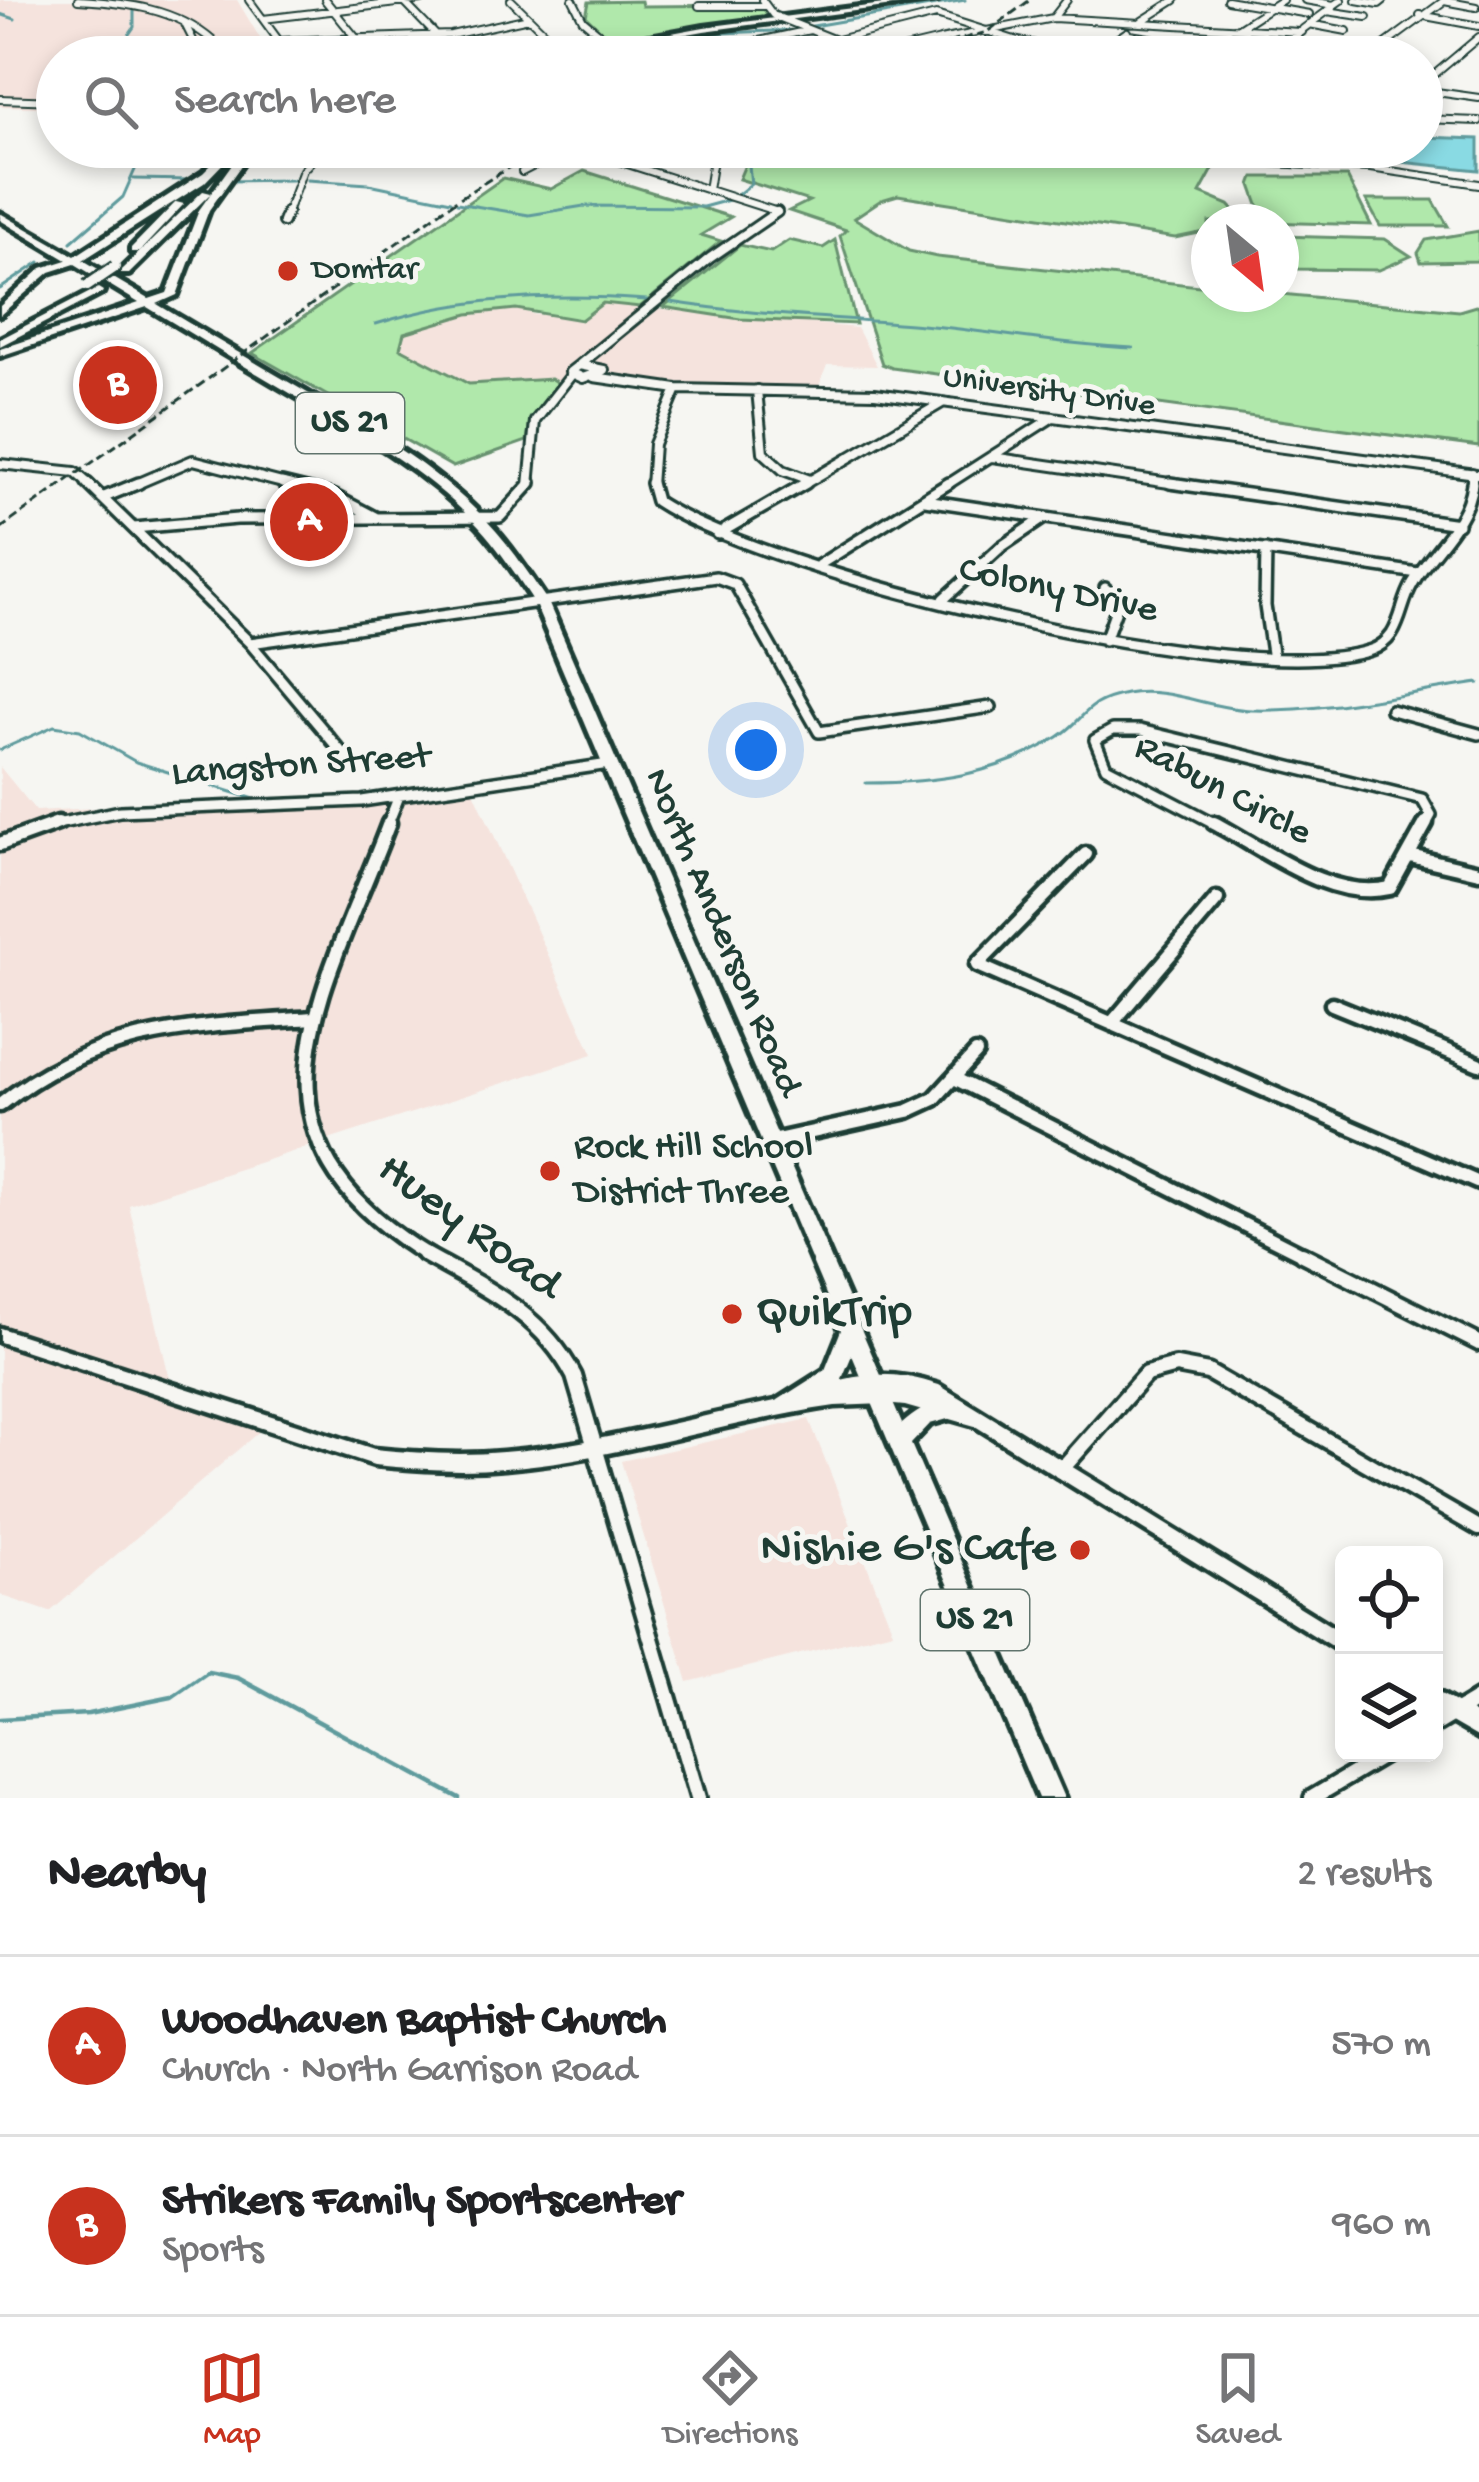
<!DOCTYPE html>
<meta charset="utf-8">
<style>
:root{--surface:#fff;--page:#f2f2f2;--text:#202124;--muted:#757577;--line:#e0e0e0;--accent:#c8321e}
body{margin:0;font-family:"Gochi Hand",sans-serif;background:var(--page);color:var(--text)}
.controls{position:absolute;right:36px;bottom:36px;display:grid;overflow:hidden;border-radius:18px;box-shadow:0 6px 18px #0003}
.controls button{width:108px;height:108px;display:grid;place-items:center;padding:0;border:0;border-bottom:3px solid var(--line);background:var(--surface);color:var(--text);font:60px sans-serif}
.compass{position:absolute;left:1191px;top:204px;width:108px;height:108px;border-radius:50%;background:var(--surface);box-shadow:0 6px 18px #0003;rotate:151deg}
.you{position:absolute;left:756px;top:750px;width:42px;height:42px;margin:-30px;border:9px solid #fff;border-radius:50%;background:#1a73e8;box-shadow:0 0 0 18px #1a73e833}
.badge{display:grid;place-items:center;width:78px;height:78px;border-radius:50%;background:var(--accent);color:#fff;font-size:39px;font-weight:700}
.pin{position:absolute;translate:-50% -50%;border:6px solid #fff;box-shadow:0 3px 12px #0006}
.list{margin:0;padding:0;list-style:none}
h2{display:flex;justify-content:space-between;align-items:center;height:156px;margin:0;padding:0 48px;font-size:51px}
h2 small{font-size:39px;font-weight:400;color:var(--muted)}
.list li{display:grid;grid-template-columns:78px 1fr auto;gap:36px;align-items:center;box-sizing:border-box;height:180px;padding:0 48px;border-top:3px solid var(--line)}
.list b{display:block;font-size:45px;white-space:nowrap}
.list p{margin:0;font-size:39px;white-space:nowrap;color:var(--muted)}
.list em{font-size:39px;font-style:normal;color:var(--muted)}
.icon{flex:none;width:66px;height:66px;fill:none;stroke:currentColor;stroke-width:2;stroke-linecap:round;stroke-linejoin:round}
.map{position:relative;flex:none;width:1479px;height:1798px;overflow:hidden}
.search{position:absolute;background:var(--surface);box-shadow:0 6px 18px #0003;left:36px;right:36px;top:36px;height:132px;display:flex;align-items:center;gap:30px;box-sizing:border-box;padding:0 42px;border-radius:66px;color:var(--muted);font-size:45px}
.sheet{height:516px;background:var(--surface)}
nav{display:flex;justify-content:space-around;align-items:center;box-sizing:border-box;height:168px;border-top:3px solid var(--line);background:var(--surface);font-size:33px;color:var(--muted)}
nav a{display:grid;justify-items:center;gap:6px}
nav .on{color:var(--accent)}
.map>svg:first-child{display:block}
</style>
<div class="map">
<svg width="1479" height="1798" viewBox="0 0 1479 1798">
<rect width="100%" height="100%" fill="#f6f6f2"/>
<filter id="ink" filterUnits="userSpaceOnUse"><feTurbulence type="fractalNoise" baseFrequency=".00833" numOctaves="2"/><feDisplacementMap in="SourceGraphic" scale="24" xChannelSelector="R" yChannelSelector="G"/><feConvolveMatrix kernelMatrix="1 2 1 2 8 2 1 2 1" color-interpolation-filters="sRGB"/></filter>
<g filter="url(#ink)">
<path fill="#f5e3dd" d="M 0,0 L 237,0 L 264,45 L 243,57 L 57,57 L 57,108 L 0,106 Z
M 603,303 L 857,328 L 877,366 L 827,365 L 819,386 L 724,387 L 611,376 L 604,366 L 584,362 L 568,368 L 563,380 L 469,384 L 400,347 L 404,333 L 468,314 L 517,309 L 536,315 Z
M 0,767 L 36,811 L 473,789 L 593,1054 L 129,1205 L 174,1398 L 262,1429 L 50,1612 L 0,1595 Z
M 809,1419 L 893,1631 L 688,1682 L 621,1461 Z"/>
<path fill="#b0e8ab" stroke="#689270" stroke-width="3" d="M 641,1 L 642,6 L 761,5 L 769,17 L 611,40 L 586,16 L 589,2 Z
M 688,147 L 1170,147 L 1217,162 L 1200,193 L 1229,205 L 1244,221 L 1209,222 L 1209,231 L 1175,238 L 898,195 L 881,200 L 854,218 L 909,251 L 937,257 L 1209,287 L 1209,294 L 1281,294 L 1459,311 L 1479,305 L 1479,447 L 892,368 L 882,364 L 840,236 L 846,230 L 789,211 L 809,201 L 739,179 L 750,153 Z
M 584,171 L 731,217 L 701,235 L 721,241 L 640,307 L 603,303 L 581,320 L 516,309 L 468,314 L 404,333 L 400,348 L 469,384 L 551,379 L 558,383 L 530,419 L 527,441 L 453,467 L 252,353 L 503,178 L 551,189 Z
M 1254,177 L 1347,177 L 1371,225 L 1264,222 L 1251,185 Z
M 1366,200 L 1433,200 L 1448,226 L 1380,226 Z
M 1479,231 L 1479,261 L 1421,262 L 1418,253 L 1426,240 Z
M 1281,236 L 1385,239 L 1411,256 L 1379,270 L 1291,269 L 1281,267 Z
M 789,240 L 823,248 L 835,240 L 856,324 L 740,319 L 663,307 L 740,245 L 771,252 Z"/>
<path fill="#89dae3" stroke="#5f9b9d" stroke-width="3" d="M 1422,137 L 1479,139 L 1479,170 L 1381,160 L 1321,147 L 1422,147 Z"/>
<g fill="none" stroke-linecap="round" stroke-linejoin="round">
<path stroke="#5f9b9d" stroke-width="3" d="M 0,14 L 15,19
M 807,27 L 965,0
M 699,34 L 798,30
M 123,43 L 134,27 L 134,10
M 496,57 L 671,31
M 741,147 L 748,164
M 1263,151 L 1315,147
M 134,179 L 192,180
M 307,180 L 369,184 L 451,201
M 229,181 L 292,180
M 736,196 L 751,184 L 749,166
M 457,203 L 529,215 L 584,206 L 703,207 L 729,200
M 71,242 L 123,197 L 145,147
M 0,289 L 40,262
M 671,302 C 751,315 831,317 911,324 C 986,330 1057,345 1133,348
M 376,324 C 463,296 557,293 647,300
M 0,750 L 54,726 L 80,730 L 136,762 L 264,802
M 866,783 C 935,783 998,775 1058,737 C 1086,719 1083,702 1126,694 C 1168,686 1210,709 1252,710 C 1327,712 1405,693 1479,683"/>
<path stroke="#5f9b9d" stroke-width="4.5" d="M 0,1719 L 88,1714 L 172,1697 L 208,1672 L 238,1678 L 459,1798"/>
<defs>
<path id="street-far4" d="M 78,0 C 127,3 175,8 213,41 L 210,57
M 249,0 L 279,41 L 451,35 L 529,18
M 325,0 L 356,38
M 402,0 L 457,57
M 511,0 L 554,42
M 573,0 L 583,20 L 613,45
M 762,0 L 773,15 L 875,56
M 1227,0 L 1309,14
M 1305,0 L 1334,5 L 1341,0
M 1356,0 L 1379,4 L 1384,0
M 699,6 L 765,6
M 1327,11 L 1367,17
M 1420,15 L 1479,26
M 1053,18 L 1300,32
M 263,19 L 422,0
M 1142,21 L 1175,0
M 185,24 L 201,56
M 1309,24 L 1347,31
M 1240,27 L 1282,0
M 1303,29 L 1333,7
M 1124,34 L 1265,57
M 837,40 L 936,15 L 1018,41 L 1113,57
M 940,40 L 1053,18 L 1067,0
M 760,42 L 796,57
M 606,54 L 672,40 L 701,52
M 1093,55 L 1127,32
M 201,56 L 260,57
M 479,57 L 598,34
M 683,57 L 810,30
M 870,57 L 945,39
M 917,57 L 983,39
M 1259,57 L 1302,32
M 1368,57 L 1444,1 L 1476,7
M 1422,85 L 1479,37
M 1422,90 L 1479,98
M 0,99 L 57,101
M 1422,119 L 1479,121
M 530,147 L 593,153 L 778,212
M 1261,147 L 1253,162 L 1370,168 L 1479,184
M 522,172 L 563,151
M 708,190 L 714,153
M 286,215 L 303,170 L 324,147
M 773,215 L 778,212"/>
<path id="street-far3" d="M 283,222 L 287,212
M 579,365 L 710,258 L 777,212
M 579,365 L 604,370 L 583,378 L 570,372 Z
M 594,377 L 677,389 L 875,393 L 1476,474
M 757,390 L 763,452 L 783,470 L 810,480
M 992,457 L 1190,486
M 0,464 L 75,472 L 91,486
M 132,486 L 193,460 L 294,486
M 529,486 L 535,421 L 572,374
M 651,486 L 654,444 L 677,389
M 801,486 L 942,403
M 945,486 L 1053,417
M 1472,486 L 1472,473"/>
<path id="street-far2" d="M 87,483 L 250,643 L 349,761
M 282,483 L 335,496 L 375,517
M 651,483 L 656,501 C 768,575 1244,692 1371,650 C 1380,647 1387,641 1392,634 C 1402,618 1403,599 1413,583 C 1433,548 1467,525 1472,483
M 1170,483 L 1458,524
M 102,498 L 139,483
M 925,500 L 1418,573
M 134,528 L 237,519 L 500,517 L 531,483
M 718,534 L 806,483
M 1266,550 L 1265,606 L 1272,653
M 819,565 L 949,483
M 1105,588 L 1119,601 L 1105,640
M 944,599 L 1001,547 L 1044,518
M 250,643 L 716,577 L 735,584 L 819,732 L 991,707
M 1391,710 L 1479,734
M 47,826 L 120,811 L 362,801 L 609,764
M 387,826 L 399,796
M 1220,826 L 1106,767 L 1095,740 L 1113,730 L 1140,730 L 1422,799 L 1431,815 L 1425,826"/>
<path id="street-far1" d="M 389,823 C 324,995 226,1135 430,1257
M 1214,823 C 1266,850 1331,902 1390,888 L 1426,823
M 0,844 L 58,823
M 1086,854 L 977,965 L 1479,1183
M 1410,856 L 1479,872
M 1332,1004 L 1479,1064
M 1112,1023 L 1217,899
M 954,1078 L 1308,1257
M 0,1105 C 96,1027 196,1026 314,1018
M 772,1141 L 908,1111 L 934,1099 L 976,1053"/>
<path id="street" d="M 424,1254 C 483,1287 541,1313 574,1376 L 698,1798
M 1302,1254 L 1479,1343
M 1060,1471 L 1146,1374 L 1176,1366 L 1208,1372 L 1479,1528
M 1434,1725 L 1479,1698
M 1312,1798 L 1388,1753"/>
<path id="secondary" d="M 0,1328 L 374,1449 C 417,1453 460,1456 503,1452 C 604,1444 702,1414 802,1396 L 804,1392 C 853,1373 889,1368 939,1385 L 1344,1634 L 1344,1654 L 975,1426 L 905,1406 L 884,1404 L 835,1406 C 724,1422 617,1459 505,1468 C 461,1472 418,1469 374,1465 L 0,1342 Z
M 1434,1690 L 1479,1716 L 1479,1738 L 1434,1712 Z"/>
<path id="primary" d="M 915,0 L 938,0 L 704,31 L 560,57 L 542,57 L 704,27 Z
M 229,147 L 239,147 L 204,183 L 83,260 L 149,299 L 167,293 L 199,210 L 244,147 L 254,147 L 209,210 L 177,295 L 157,304 C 204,332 252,361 299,388 C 365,427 434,465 487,521 C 511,546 529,574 548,602 L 902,1424 C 916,1411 935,1399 955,1405 L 958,1411 L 955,1417 L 930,1424 L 911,1444 L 1064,1798 L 1038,1798 L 852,1355 L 841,1381 L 794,1412 L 786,1414 L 778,1412 L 775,1406 L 778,1400 L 825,1370 L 841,1330 L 534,602 C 517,576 500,550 479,527 C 426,470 357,432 290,393 C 242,365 195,336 147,307 L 0,356 L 0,349 L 139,303 L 75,264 L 50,272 L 0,315 L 0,306 L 42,268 L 67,260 L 0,220 L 0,213 L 75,256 L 203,173 Z
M 203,191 L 211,193 L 129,274 L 121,274 L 121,270 Z
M 176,202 L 184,204 L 139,252 L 131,252 L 131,248 Z
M 98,288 L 103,291 L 102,293 L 0,346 L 0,339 Z"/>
</defs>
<use href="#street-far4" stroke="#1f3d34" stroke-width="10"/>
<use href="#street-far3" stroke="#1f3d34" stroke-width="14"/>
<use href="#street-far2" stroke="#1f3d34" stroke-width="16"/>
<use href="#street-far1" stroke="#1f3d34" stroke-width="21"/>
<use href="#street" stroke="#1f3d34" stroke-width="22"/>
<use href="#secondary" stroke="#1f3d34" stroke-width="9"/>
<use href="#primary" stroke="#1f3d34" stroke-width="10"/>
<use href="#street-far4" stroke="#f6f6f2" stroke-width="6"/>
<use href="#street-far3" stroke="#f6f6f2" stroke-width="8"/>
<use href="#street-far2" stroke="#f6f6f2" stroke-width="9"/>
<use href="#street-far1" stroke="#f6f6f2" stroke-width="12"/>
<use href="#street" stroke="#f6f6f2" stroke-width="14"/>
<use href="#secondary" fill="#f6f6f2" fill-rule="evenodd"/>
<use href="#primary" fill="#f6f6f2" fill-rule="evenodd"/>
<path stroke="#1f3d34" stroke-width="3" stroke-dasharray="9 4.5" stroke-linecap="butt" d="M 898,57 L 987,32 L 1030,0
M 0,529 L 458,199 L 542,147"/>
<defs>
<path id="primary-bridge" d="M 87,286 L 115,267"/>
</defs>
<use href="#primary-bridge" stroke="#1f3d34" stroke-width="16" stroke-linecap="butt"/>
<use href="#primary-bridge" stroke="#f6f6f2" stroke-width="10"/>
</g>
</g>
<g fill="#c8321e" stroke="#f6f6f2" stroke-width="4.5">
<circle cx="288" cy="271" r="12"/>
<circle cx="550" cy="1171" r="12"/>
<circle cx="732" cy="1314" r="12"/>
<circle cx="1080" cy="1550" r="12"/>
</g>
<g text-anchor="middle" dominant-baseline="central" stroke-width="10" stroke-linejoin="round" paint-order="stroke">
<g font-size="33" fill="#1f3d34" stroke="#f6f6f2" text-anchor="start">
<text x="312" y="271">Domtar</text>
</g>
<g font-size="33" fill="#1f3d34" stroke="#f6f6f2">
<text transform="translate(1049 393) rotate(8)">University Drive</text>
</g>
<g fill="#f6f6f2" stroke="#60746d" stroke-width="3">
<rect x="296" y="393" width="108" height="60" rx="9"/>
<rect x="921" y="1590" width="108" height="60" rx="9"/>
</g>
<g font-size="36" font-weight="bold" fill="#1f3d34">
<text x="350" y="423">US 21</text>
<text x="975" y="1620">US 21</text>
</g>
<g font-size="39" fill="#1f3d34" stroke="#f6f6f2">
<text transform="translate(1058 592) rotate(12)">Colony Drive</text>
<text transform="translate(301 767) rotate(-4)">Langston Street</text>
<text transform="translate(1222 792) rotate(28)">Rabun Circle</text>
<text transform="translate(721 933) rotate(67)">North Anderson Road</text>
</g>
<g font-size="39" fill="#1f3d34" stroke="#f6f6f2" text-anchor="start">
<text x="574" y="1149">Rock Hill School<tspan x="574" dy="45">District Three</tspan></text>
</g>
<g font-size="48" fill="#1f3d34" stroke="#f6f6f2">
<text transform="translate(468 1229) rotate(36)">Huey Road</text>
</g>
<g font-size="48" fill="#1f3d34" stroke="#f6f6f2" text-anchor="start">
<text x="756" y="1314">QuikTrip</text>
<text x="1056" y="1550" text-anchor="end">Nishie G's Cafe</text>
</g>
</g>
</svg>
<div class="controls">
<button><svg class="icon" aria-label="locate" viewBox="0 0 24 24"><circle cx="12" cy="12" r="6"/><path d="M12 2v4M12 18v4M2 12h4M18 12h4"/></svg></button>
<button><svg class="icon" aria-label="layers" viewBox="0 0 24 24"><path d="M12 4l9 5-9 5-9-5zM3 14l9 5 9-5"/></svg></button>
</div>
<svg class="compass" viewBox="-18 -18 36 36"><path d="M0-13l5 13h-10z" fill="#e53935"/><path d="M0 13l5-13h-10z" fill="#757577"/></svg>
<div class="you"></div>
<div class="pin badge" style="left:309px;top:522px">A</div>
<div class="pin badge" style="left:118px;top:385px">B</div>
<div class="search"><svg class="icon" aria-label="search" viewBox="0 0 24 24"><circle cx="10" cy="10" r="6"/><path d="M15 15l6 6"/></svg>Search here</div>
</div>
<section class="sheet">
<h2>Nearby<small>2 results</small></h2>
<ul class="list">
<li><span class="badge">A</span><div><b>Woodhaven Baptist Church</b><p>Church · North Garrison Road</p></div><em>570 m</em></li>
<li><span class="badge">B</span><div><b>Strikers Family Sportscenter</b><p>Sports</p></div><em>960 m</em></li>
</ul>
</section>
<nav>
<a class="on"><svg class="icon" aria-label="map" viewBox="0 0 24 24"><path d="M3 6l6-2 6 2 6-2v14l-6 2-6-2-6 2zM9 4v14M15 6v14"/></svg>Map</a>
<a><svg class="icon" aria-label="directions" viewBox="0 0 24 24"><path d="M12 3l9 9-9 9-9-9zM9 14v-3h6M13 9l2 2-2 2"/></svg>Directions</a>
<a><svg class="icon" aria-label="saved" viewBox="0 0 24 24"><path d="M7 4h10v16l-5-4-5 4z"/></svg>Saved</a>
</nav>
